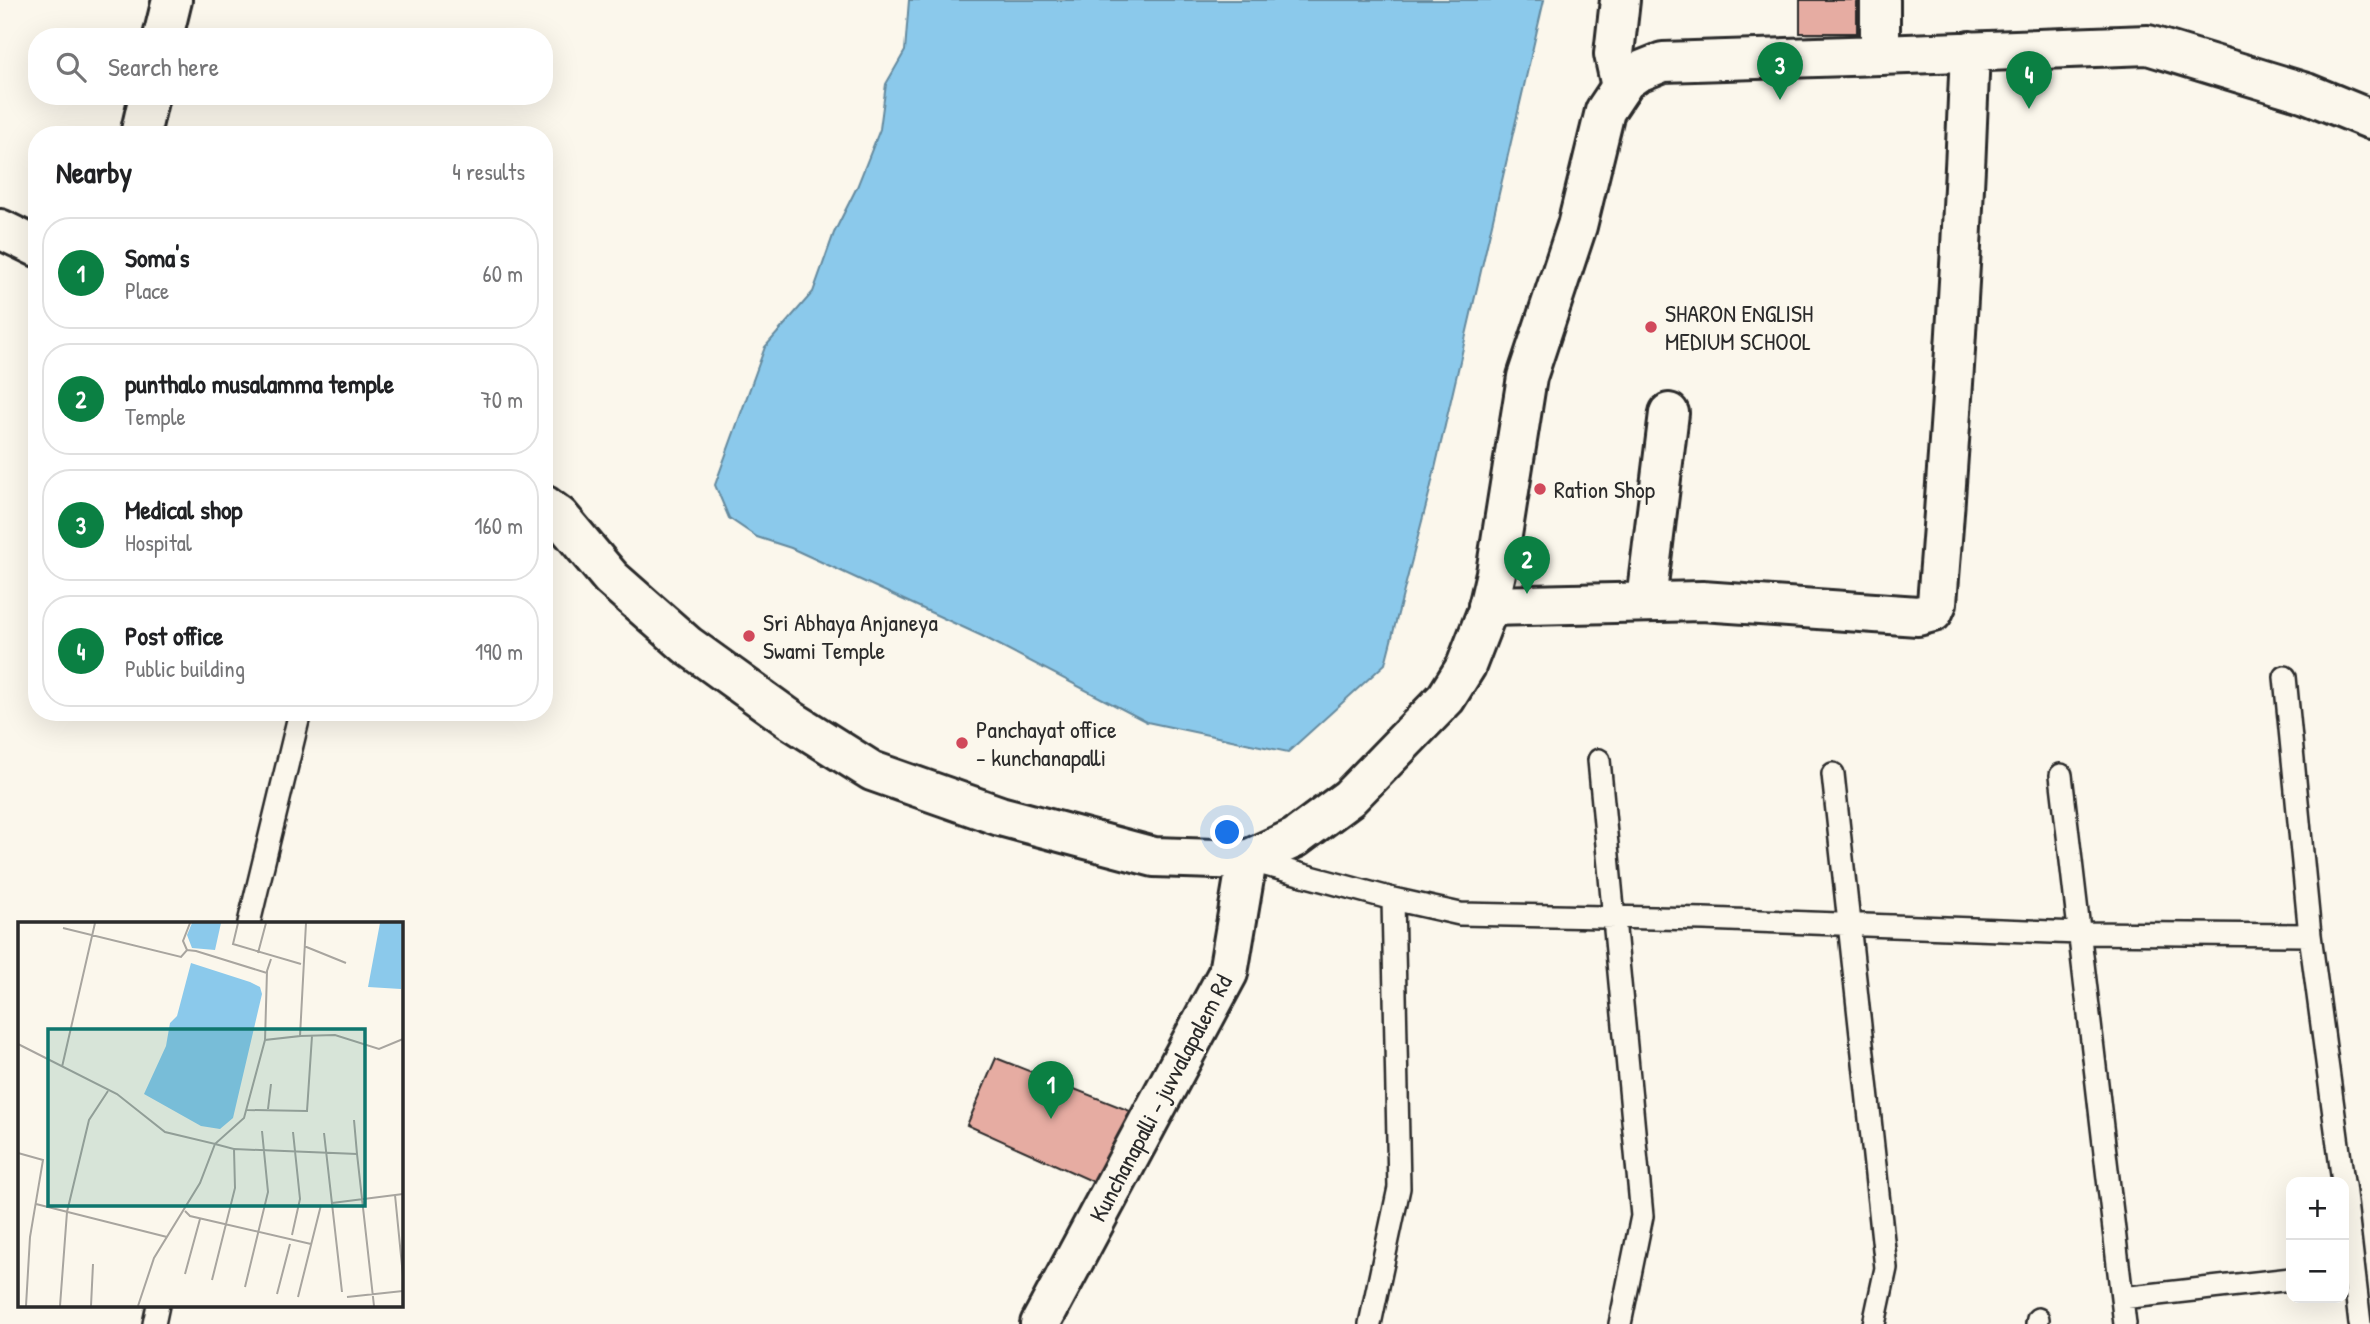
<!DOCTYPE html>
<meta charset="utf-8">
<style>
:root{--surface:#fff;--page:#f6f6f6;--text:#202124;--muted:#757577;--line:#e0e0e0;--accent:#0b8043}
body{margin:0;font-family:"Patrick Hand",sans-serif;background:var(--page);color:var(--text)}
.controls{position:absolute;right:21px;bottom:21px;display:grid;overflow:hidden;border-radius:14px;box-shadow:0 7px 28px #0002}
.controls button{width:63px;height:63px;display:grid;place-items:center;padding:0;border:0;border-bottom:2px solid var(--line);background:var(--surface);color:var(--text);font:35px sans-serif}
.you{position:absolute;left:1228px;top:833px;width:24px;height:24px;margin:-18px;border:5px solid #fff;border-radius:50%;background:#1a73e8;box-shadow:0 0 0 10px #1a73e833}
.badge{display:grid;place-items:center;width:46px;height:46px;border-radius:50%;background:var(--accent);color:#fff;font-size:23px;font-weight:700}
.pin{position:absolute;translate:-50% -58px;filter:drop-shadow(0 2px 4px #0008)}
.pin::after{content:'';position:absolute;top:37px;width:24px;height:21px;background:inherit;clip-path:polygon(0 0,100% 0,50% 100%)}
.list{margin:0;padding:0;list-style:none}
h2{display:flex;justify-content:space-between;align-items:center;height:91px;margin:0;padding:0 28px;font-size:30px}
h2 small{font-size:23px;font-weight:400;color:var(--muted)}
.list li{display:grid;grid-template-columns:46px 1fr auto;gap:21px;align-items:center;box-sizing:border-box;height:112px;margin:0 14px 14px;padding:0 14px;border:2px solid var(--line);border-radius:28px}
.list b{display:block;font-size:26px;white-space:nowrap}
.list p{margin:0;font-size:23px;white-space:nowrap;color:var(--muted)}
.list em{font-size:23px;font-style:normal;color:var(--muted)}
.icon{flex:none;width:38px;height:38px;fill:none;stroke:currentColor;stroke-width:2;stroke-linecap:round;stroke-linejoin:round}
.map{position:relative;flex:none;width:2370px;height:1324px;overflow:hidden}
.search{position:absolute;background:var(--surface);box-shadow:0 7px 28px #0002;left:28px;top:28px;width:525px;height:77px;display:flex;align-items:center;gap:18px;box-sizing:border-box;padding:0 24px;border-radius:28px;color:var(--muted);font-size:26px}
.panel{position:absolute;background:var(--surface);box-shadow:0 7px 28px #0002;left:28px;top:126px;width:525px;height:595px;border-radius:28px}
.map>svg:first-child{display:block}
</style>
<div class="map">
<svg width="2370" height="1324" viewBox="0 0 2370 1324">
<rect width="100%" height="100%" fill="#fbf7ec"/>
<filter id="ink" filterUnits="userSpaceOnUse"><feTurbulence type="fractalNoise" baseFrequency=".0143" numOctaves="2"/><feDisplacementMap in="SourceGraphic" scale="14" xChannelSelector="R" yChannelSelector="G"/><feConvolveMatrix kernelMatrix="1 2 1 2 8 2 1 2 1" color-interpolation-filters="sRGB"/></filter>
<g filter="url(#ink)">
<path fill="#8bc9eb" stroke="#658a9e" stroke-width="2" d="M 909,0 L 1544,0 L 1430,490 L 1385,664 L 1288,752 L 1147,722 L 982,636 L 791,548 L 757,537 L 729,518 L 715,485 L 765,347 L 813,292 L 834,233 L 857,187 L 880,129 L 886,84 L 905,51 Z"/>
<path fill="#0003" d="M 1801,0 L 1860,0 L 1879,11 L 1879,45 L 1824,45 L 1801,32 Z
M 997,1060 L 1117,1193 L 992,1137 L 970,1124 Z"/>
<path fill="#e6aca2" stroke="#2b2b2b" stroke-width="2" d="M 1800,0 L 1857,0 L 1857,33 L 1800,33 Z
M 996,1058 L 1135,1113 L 1094,1182 L 967,1125 Z"/>
<g fill="none" stroke-linecap="round" stroke-linejoin="round">
<defs>
<path id="service" d="M 2285,677 L 2310,935
M 1599,760 L 1642,1216 L 1620,1324
M 1833,774 L 1886,1268 L 1874,1324
M 2061,775 L 2125,1324
M 1251,861 L 1393,899 L 1399,1188 L 1370,1324
M 1393,899 L 1460,914 L 1704,919 L 2080,933 L 2310,935 L 2343,1182
M 249,923 L 300,712
M 2344,1185 L 2360,1324
M 2122,1298 L 2291,1279
M 154,1324 L 158,1305
M 2037,1324 L 2038,1319"/>
<path id="minor" d="M 1620,0 L 1614,54 L 1621,87
M 163,37 L 172,0
M 1880,55 L 2148,45 L 2306,93 L 2370,119
M 140,135 L 149,96
M 1646,601 L 1669,413
M 1488,606 L 1702,601 L 1918,616 L 1933,612 L 1937,603 C 1952,419 1963,236 1970,51
M 1040,1324 L 1228,973 L 1247,860"/>
<path id="secondary" d="M 0,229 L 37,247
M 544,505 L 559,516 L 611,578 L 687,645 L 791,720 L 872,771 L 1000,816 L 1154,857 L 1247,860 L 1295,838 L 1349,798 L 1446,698 L 1466,666 L 1487,612 L 1496,573 L 1527,377 L 1577,226 L 1605,111 L 1625,81 L 1638,72 L 1663,62 L 1880,55 L 1880,0"/>
</defs>
<use href="#service" stroke="#2b2b2b" stroke-width="26"/>
<use href="#minor" stroke="#2b2b2b" stroke-width="44"/>
<use href="#secondary" stroke="#2b2b2b" stroke-width="44"/>
<use href="#service" stroke="#fbf7ec" stroke-width="21"/>
<use href="#minor" stroke="#fbf7ec" stroke-width="38"/>
<use href="#secondary" stroke="#fbf7ec" stroke-width="38"/>
</g>
</g>
<g fill="#d1495b" stroke="#fbf7ec" stroke-width="2.5">
<circle cx="1651" cy="327" r="7"/>
<circle cx="1540" cy="489" r="7"/>
<circle cx="749" cy="636" r="7"/>
<circle cx="962" cy="743" r="7"/>
</g>
<g text-anchor="middle" dominant-baseline="central" stroke-width="5" stroke-linejoin="round" paint-order="stroke">
<g font-size="24" fill="#2b2b2b" stroke="#fbf7ec" text-anchor="start">
<text x="1665" y="313">SHARON ENGLISH<tspan x="1665" dy="28">MEDIUM SCHOOL</tspan></text>
<text x="1554" y="489">Ration Shop</text>
<text x="763" y="622">Sri Abhaya Anjaneya<tspan x="763" dy="28">Swami Temple</tspan></text>
<text x="976" y="729">Panchayat office<tspan x="976" dy="28">- kunchanapalli</tspan></text>
</g>
<g font-size="24" fill="#2b2b2b" stroke="#fbf7ec">
<text transform="translate(1160 1098) rotate(-62)">Kunchanapalli - juvvalapalem Rd</text>
</g>
</g>
<g transform="translate(18 922)">
<rect width="385" height="385" fill="#fbf7ec"/>
<path d="M 174,1 L 203,1 L 197,28 L 174,26 L 169,13 ZM 362,1 L 385,1 L 383,67 L 350,65 ZM 173,41 L 232,60 L 242,65 L 244,72 L 215,196 L 202,207 L 183,204 L 126,172 L 148,124 L 152,101 L 159,94 Z" fill="#8bc9eb"/>
<path fill="none" stroke="#a8a59f" stroke-width="2" d="M 220,1 L 215,22 L 283,42M 45,6 L 163,35 L 169,28 L 178,29 L 249,51M 286,24 L 328,41M 169,28 L 165,19 L 172,1M 240,31 L 248,1M 282,114 L 317,113 L 361,127 L 385,117M 247,119 L 249,49 L 253,37M 0,122 L 99,172 L 147,210 L 197,222 L 226,196 L 247,118 L 282,114 L 288,1M 44,145 L 77,1M 250,187 L 253,162M 229,188 L 289,189 L 294,114M 336,198 L 339,232M 306,211 L 324,370M 216,227 L 339,232 L 356,384M 0,231 L 25,238 L 12,315 L 8,384M 377,273 L 385,354M 314,281 L 385,272M 18,282 L 149,315M 167,289 L 172,294 L 293,322M 274,313 L 282,277 L 275,210M 167,352 L 182,297M 227,365 L 250,270 L 244,209M 259,372 L 272,322M 280,375 L 303,283M 329,375 L 385,369M 42,384 L 49,290 L 71,198 L 90,169M 73,384 L 75,342M 120,384 L 136,336 L 182,261 L 197,222 L 216,227 L 217,266 L 194,358"/>
<path fill="#0f766e" fill-opacity="0.15" stroke="#0f766e" stroke-width="3.5" d="M 30,107 L 347,107 L 347,284 L 30,284 Z"/>
<rect width="385" height="385" fill="none" stroke="#2b2b2b" stroke-width="3.5"/>
</g>
</svg>
<div class="controls">
<button>+</button>
<button>−</button>
</div>
<div class="you"></div>
<div class="pin badge" style="left:1051px;top:1119px">1</div>
<div class="pin badge" style="left:1527px;top:594px">2</div>
<div class="pin badge" style="left:1780px;top:100px">3</div>
<div class="pin badge" style="left:2029px;top:109px">4</div>
<div class="search"><svg class="icon" aria-label="search" viewBox="0 0 24 24"><circle cx="10" cy="10" r="6"/><path d="M15 15l6 6"/></svg>Search here</div>
<section class="panel">
<h2>Nearby<small>4 results</small></h2>
<ul class="list">
<li><span class="badge">1</span><div><b>Soma's</b><p>Place</p></div><em>60 m</em></li>
<li><span class="badge">2</span><div><b>punthalo musalamma temple</b><p>Temple</p></div><em>70 m</em></li>
<li><span class="badge">3</span><div><b>Medical shop</b><p>Hospital</p></div><em>160 m</em></li>
<li><span class="badge">4</span><div><b>Post office</b><p>Public building</p></div><em>190 m</em></li>
</ul>
</section>
</div>
